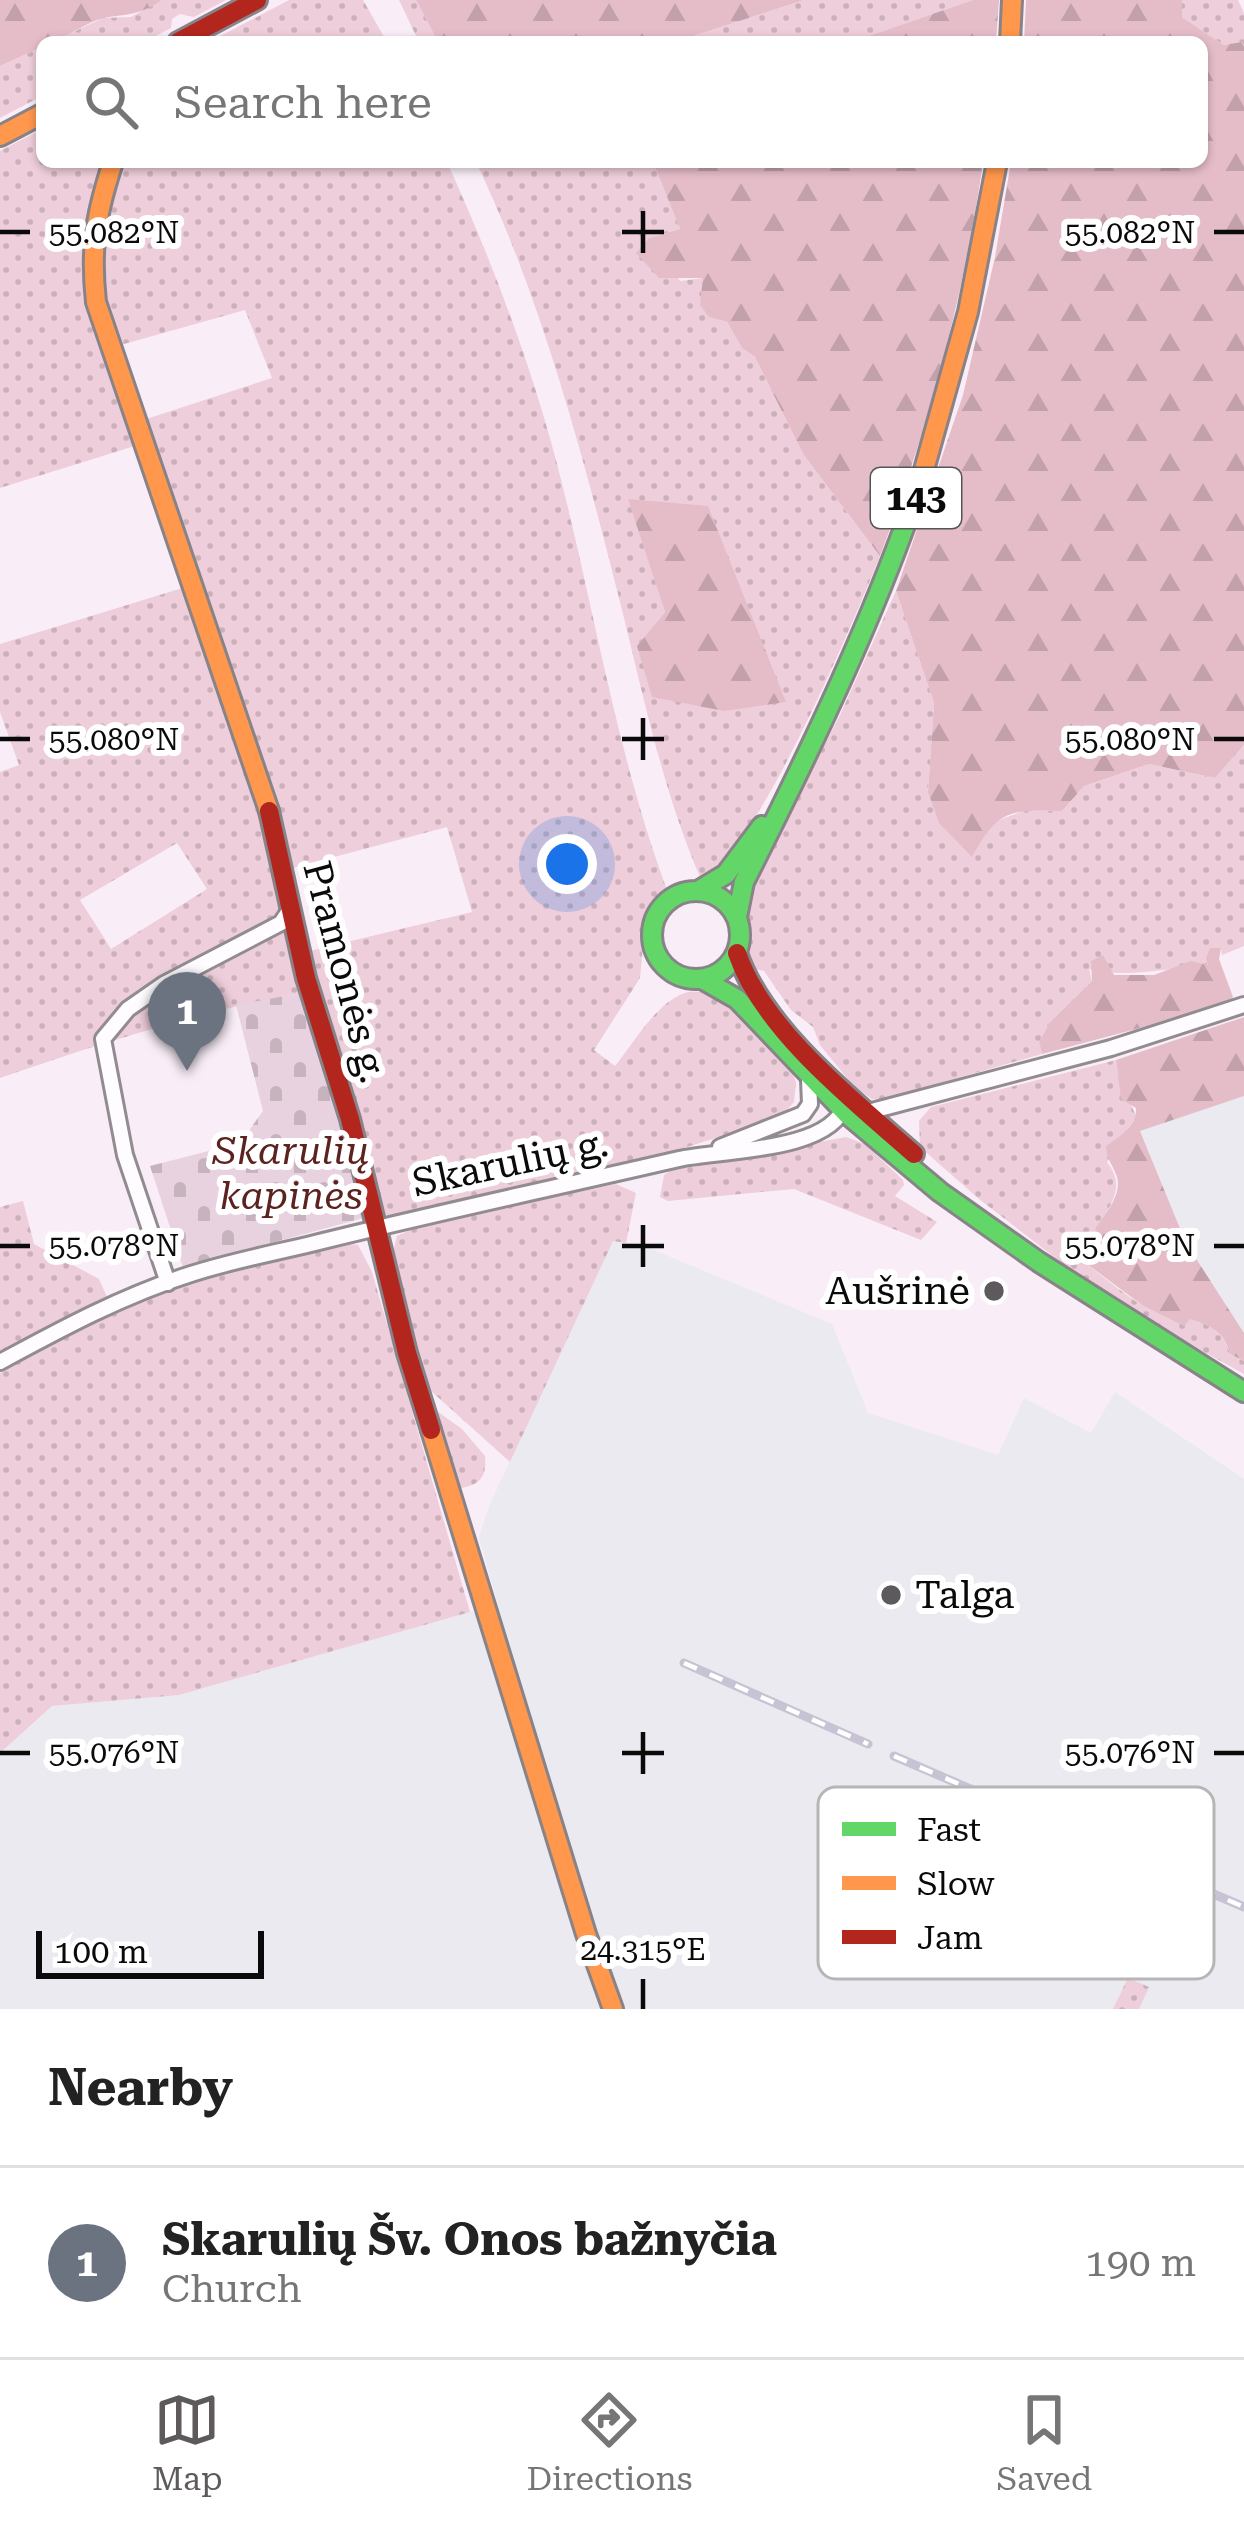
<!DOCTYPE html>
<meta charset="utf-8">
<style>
:root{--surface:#fff;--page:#f6f6f6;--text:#222;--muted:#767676;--line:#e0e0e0;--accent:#5e595d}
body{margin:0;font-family:"Roboto Serif",serif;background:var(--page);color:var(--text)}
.scale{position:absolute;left:36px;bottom:30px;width:228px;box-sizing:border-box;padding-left:12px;border:6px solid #0a0a0a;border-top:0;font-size:33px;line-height:42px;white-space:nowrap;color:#0a0a0a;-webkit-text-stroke:9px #fff;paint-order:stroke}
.you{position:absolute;left:567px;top:864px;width:42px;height:42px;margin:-30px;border:9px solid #fff;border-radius:50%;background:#1a73e8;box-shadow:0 0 0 18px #1a73e833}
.badge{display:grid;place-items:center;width:78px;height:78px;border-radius:50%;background:var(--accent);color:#fff;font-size:39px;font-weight:700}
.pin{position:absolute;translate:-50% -99px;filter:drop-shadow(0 3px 6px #0008)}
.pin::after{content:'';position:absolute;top:63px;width:42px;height:36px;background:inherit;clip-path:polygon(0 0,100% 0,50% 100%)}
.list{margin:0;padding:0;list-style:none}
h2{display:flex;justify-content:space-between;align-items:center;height:156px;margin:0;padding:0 48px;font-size:51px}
h2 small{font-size:39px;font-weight:400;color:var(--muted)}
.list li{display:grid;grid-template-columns:78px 1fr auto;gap:36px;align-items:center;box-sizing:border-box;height:192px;padding:0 48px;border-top:3px solid var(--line)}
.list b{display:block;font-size:45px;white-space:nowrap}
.list p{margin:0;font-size:39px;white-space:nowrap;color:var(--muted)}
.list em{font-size:39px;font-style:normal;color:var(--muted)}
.icon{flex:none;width:66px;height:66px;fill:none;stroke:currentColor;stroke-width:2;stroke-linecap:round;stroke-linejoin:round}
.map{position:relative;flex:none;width:1244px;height:2009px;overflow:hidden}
.search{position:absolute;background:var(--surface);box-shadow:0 3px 9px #0004;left:36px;right:36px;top:36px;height:132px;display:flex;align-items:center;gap:30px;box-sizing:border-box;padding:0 42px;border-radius:18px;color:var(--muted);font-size:45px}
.sheet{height:348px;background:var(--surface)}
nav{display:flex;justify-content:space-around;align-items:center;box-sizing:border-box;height:168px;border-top:3px solid var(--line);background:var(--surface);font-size:33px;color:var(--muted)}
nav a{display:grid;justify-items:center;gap:6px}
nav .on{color:var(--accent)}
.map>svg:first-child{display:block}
</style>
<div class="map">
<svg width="1244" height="2009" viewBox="0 0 1244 2009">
<defs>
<pattern id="grass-dots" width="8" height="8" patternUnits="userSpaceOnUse" patternTransform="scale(3)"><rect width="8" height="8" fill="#eeceda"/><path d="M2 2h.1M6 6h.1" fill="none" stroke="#cbb0ba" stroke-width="1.8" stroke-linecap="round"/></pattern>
<pattern id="forest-firs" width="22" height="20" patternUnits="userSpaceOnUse" patternTransform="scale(3)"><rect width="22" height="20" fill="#e5bdc8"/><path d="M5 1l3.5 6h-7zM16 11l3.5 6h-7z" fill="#c3a1aa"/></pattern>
<pattern id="cemetery-stones" width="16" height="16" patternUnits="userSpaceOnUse" patternTransform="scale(3)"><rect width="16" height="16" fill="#e9d2df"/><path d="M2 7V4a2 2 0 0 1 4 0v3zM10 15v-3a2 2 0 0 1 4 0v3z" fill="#c6b3be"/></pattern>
</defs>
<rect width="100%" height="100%" fill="#f9edf8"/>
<path fill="#eaeaf0" d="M 1244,1096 L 1244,1333 L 1186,1243 L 1140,1130 Z
M 613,1240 L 644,1246 L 832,1324 L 868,1413 L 998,1455 L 1024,1398 L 1091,1433 L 1115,1392 L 1244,1479 L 1244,2009 L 0,2009 L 0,1753 L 52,1706 L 179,1695 L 498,1604 L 479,1537 L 489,1506 Z"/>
<path fill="url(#grass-dots)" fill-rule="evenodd" d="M 162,0 L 226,0 L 194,17 L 180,14 L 172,19 L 171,28 L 144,42 L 52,42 L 103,18 L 131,17 Z
M 289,0 L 363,0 L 387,42 L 209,42 Z
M 399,0 L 416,0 L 438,42 L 419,42 Z
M 804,0 L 973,0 L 851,42 L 663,42 L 678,41 Z
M 1182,0 L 1238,0 L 1244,13 L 1244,45 L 1241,42 L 1224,45 L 1182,17 Z
M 42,47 L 42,96 L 0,118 L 0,66 Z
M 42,129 L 42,162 L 447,162 C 491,259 530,361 557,464 C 594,606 616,752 667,890 L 646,915 L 640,978 L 594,1050 L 615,1066 C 633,1044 654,1007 680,995 C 719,975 769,1047 792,1071 L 796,1082 L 794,1102 L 780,1118 L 766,1122 L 668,1153 L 398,1214 L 367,1217 L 301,993 C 197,1012 99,1044 0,1078 L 0,772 L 19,765 L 0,712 L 0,644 L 189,586 L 141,444 L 0,488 L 0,151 ZM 245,310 L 272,378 L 134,423 L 110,348 ZM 447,827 L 472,912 L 301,953 L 285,870 ZM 177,843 L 207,889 L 111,949 L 80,900 Z
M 476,162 L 653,162 L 680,229 L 649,238 L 680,281 L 703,278 L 709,317 L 727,322 L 742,348 L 755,357 L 803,454 L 880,556 C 854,620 758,852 701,879 C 663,792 644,698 621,606 C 583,456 543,302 476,162 ZM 629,499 L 724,711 L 637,646 L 665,612 Z
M 896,591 L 934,703 L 928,792 L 972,856 L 993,822 L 1024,811 L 1062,811 L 1084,786 L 1149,764 L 1215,778 L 1244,745 L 1244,946 L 1222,955 L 1221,948 L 1205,967 C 1164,967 1130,979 1089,969 L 1092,981 L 1050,1022 L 1039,1042 L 1042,1054 L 884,1099 L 872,1099 L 855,1088 L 820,1045 L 813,1027 L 791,1010 L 764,971 L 751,968 L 747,912 L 752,885 L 840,715 Z
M 1116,1060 L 1118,1076 L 1136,1116 L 1107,1162 C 1127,1188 1110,1205 1096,1229 L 1105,1242 L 1112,1264 L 1079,1246 L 1074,1249 L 1076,1256 C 1096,1271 1116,1288 1137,1302 C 1169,1322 1219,1310 1230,1354 L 1244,1361 L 1244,1374 L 1168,1332 L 1062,1263 L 979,1199 L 920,1147 L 919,1121 L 931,1107 Z
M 846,1137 L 865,1144 L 903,1180 L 904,1185 L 895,1196 L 937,1222 L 921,1240 L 794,1189 L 668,1201 L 660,1197 L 664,1175 L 672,1170 Z
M 616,1184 L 636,1193 L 626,1243 L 613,1241 L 510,1462 L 421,1382 L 391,1260 L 397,1236 L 421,1225 Z
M 23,1201 L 34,1244 L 99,1279 L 108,1299 L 0,1355 L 0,1207 Z
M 346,1244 L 358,1245 L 372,1272 L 470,1612 L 179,1695 L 52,1706 L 0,1753 L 0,1373 L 61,1339 L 169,1289 Z
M 431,1407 L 462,1429 L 485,1456 C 487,1479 479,1485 457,1489 Z
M 1128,1978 L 1149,1987 L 1139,2009 L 1113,2009 Z"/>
<path fill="url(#forest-firs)" d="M 0,0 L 162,0 C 134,19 124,12 97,20 C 78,27 62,42 42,42 L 42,47 L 0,66 Z
M 416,0 L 804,0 L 678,41 L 663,42 L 438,42 Z
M 973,0 L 999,0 L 996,42 L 851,42 Z
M 1026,0 L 1182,0 L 1182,17 L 1224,45 L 1241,42 L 1244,45 L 1244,745 L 1215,778 L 1149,764 L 1084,786 L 1062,811 C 1008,810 999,809 972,857 L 939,823 L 928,792 L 934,703 L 896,591 L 963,395 L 995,257 L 1011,162 L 1202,162 L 1202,42 L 1024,42 Z
M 653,162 L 983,162 C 964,297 928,428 880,556 L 803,454 L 755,357 L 742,348 L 727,322 L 709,317 L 700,305 L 703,278 L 659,278 L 636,253 L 649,238 L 680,229 Z
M 628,499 L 708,506 L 786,702 L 724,711 L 652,697 L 637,646 L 665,612 Z
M 1210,948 L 1221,948 L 1219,959 L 1233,997 L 1227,1005 L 1042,1054 L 1039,1042 L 1050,1022 L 1092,981 L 1091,961 L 1103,955 L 1114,975 L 1154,975 L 1191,961 L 1208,965 L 1206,958 Z
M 1244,1017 L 1244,1096 L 1140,1131 L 1186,1243 L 1244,1333 L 1244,1361 L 1230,1354 C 1224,1331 1211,1326 1190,1319 L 1184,1326 L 1142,1305 L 1076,1256 L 1074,1249 L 1079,1246 L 1111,1263 L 1105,1242 L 1095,1229 C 1105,1213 1124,1194 1116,1174 C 1111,1162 1107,1160 1106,1146 C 1119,1137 1137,1126 1136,1108 L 1121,1099 L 1116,1060 Z"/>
<path fill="url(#cemetery-stones)" d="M 301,993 L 367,1217 L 183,1267 L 150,1166 L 240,1143 L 263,1111 L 236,1005 Z"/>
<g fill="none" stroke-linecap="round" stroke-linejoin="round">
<defs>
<path id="street" d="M 868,1112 L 1111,1048 L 1244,1005
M 720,1147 L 803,1114 L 810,1104 L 809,1079
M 168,1283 L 125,1155 L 103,1039 L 128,1009 L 164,984 L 281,923 L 289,911
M 0,1362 C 61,1329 124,1295 191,1274 C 231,1261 274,1253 315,1243 C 436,1213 558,1187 679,1159 C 720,1150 832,1152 845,1104"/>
<path id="fast" d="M652 935a44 44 0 1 1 88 0a44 44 0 1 1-88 0Z
M 698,891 L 726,874 L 762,826
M 737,917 L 744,882 C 810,751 875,617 922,477
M 702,979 L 737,999 L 847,1114 L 940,1192 L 1039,1262 L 1244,1392"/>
<path id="slow" d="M 1010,42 L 1012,0
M 0,136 L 42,114
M 113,162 C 96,214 90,247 96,302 L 269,811
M 922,477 L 968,312 L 997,162
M 431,1430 L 586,1934 L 613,2009"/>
<path id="jam" d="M 178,42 L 257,0
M 269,811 L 306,978 L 350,1119 L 407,1353 L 431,1430
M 737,953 C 763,1030 854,1101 914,1154"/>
</defs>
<use href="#street" stroke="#928c91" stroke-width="20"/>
<use href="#fast" stroke="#888388" stroke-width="24"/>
<use href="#slow" stroke="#888388" stroke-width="24"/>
<use href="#jam" stroke="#888388" stroke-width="24"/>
<use href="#street" stroke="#fefcfe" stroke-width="14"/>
<use href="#fast" stroke="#63d668" stroke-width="18"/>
<use href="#slow" stroke="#ff974d" stroke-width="18"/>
<use href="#jam" stroke="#b3261e" stroke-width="18"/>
<defs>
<path id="rail" d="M 684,1663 L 868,1744
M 894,1756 L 1133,1859
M 1202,1889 L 1244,1907"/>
</defs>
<use href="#rail" stroke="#c8c3d4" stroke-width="9"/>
<use href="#rail" stroke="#fff" stroke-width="4.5" stroke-dasharray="14" stroke-linecap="butt"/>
</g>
<path fill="none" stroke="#0a0a0a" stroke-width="4.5" d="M 643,211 L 643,253M 0,232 L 30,232M 622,232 L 664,232M 1214,232 L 1244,232M 643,718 L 643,760M 0,739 L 30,739M 622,739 L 664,739M 1214,739 L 1244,739M 643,1225 L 643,1267M 0,1246 L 30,1246M 622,1246 L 664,1246M 1214,1246 L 1244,1246M 643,1732 L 643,1774M 0,1753 L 30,1753M 622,1753 L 664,1753M 1214,1753 L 1244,1753M 643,1979 L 643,2009"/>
<g fill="#5e595d" stroke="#fff" stroke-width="4.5">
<circle cx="994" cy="1291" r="12"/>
<circle cx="891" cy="1595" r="12"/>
</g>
<g text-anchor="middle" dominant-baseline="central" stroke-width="12" stroke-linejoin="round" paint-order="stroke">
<rect fill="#fff" stroke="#545454" stroke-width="3" x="871" y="468" width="90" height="60" rx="9"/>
<g font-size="36" font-weight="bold" fill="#0a0a0a">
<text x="916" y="498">143</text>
</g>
<g font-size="39" fill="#0a0a0a" stroke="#fff">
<text transform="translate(345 972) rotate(75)">Pramonės g.</text>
<text transform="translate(510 1163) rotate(-12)">Skarulių g.</text>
</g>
<g font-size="39" font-style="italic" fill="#5c221f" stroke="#fff">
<text x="291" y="1151">Skarulių<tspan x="291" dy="45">kapinės</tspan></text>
</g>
<g font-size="39" fill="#0a0a0a" stroke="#fff" text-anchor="end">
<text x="970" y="1291">Aušrinė</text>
<text x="915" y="1595" text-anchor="start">Talga</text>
</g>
</g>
<rect x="818" y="1787" width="396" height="192" rx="18" fill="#fff" stroke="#b6b6b6" stroke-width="3"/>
<rect x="842" y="1822" width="54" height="14" fill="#63d668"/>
<rect x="842" y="1876" width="54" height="14" fill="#ff974d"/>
<rect x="842" y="1930" width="54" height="14" fill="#b3261e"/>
<g font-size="33" fill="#0a0a0a">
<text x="917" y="1841">Fast</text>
<text x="917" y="1895">Slow</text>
<text x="917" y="1949">Jam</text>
</g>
<g font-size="30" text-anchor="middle" fill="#0a0a0a" stroke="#fff" stroke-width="12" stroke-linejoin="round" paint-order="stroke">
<text x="114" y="243">55.082°N</text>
<text x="1130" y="243">55.082°N</text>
<text x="114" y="750">55.080°N</text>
<text x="1130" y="750">55.080°N</text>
<text x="114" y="1256">55.078°N</text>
<text x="1130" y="1256">55.078°N</text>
<text x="114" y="1763">55.076°N</text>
<text x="1130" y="1763">55.076°N</text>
<text x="643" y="1960">24.315°E</text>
</g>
</svg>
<div class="scale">100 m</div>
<div class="you"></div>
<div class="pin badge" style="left:187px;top:1071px;background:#6b7280">1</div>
<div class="search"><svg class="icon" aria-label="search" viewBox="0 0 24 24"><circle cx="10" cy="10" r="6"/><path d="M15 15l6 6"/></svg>Search here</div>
</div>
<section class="sheet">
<h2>Nearby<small></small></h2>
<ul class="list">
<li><span class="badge" style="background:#6b7280">1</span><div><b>Skarulių Šv. Onos bažnyčia</b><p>Church</p></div><em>190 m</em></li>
</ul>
</section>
<nav>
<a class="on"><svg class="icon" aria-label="map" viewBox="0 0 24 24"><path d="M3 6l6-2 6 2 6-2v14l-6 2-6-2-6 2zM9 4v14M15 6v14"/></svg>Map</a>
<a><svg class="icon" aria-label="directions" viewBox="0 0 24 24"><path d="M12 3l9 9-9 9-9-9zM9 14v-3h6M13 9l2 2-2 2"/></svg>Directions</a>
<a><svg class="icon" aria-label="saved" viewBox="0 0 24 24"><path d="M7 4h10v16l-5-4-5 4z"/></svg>Saved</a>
</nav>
